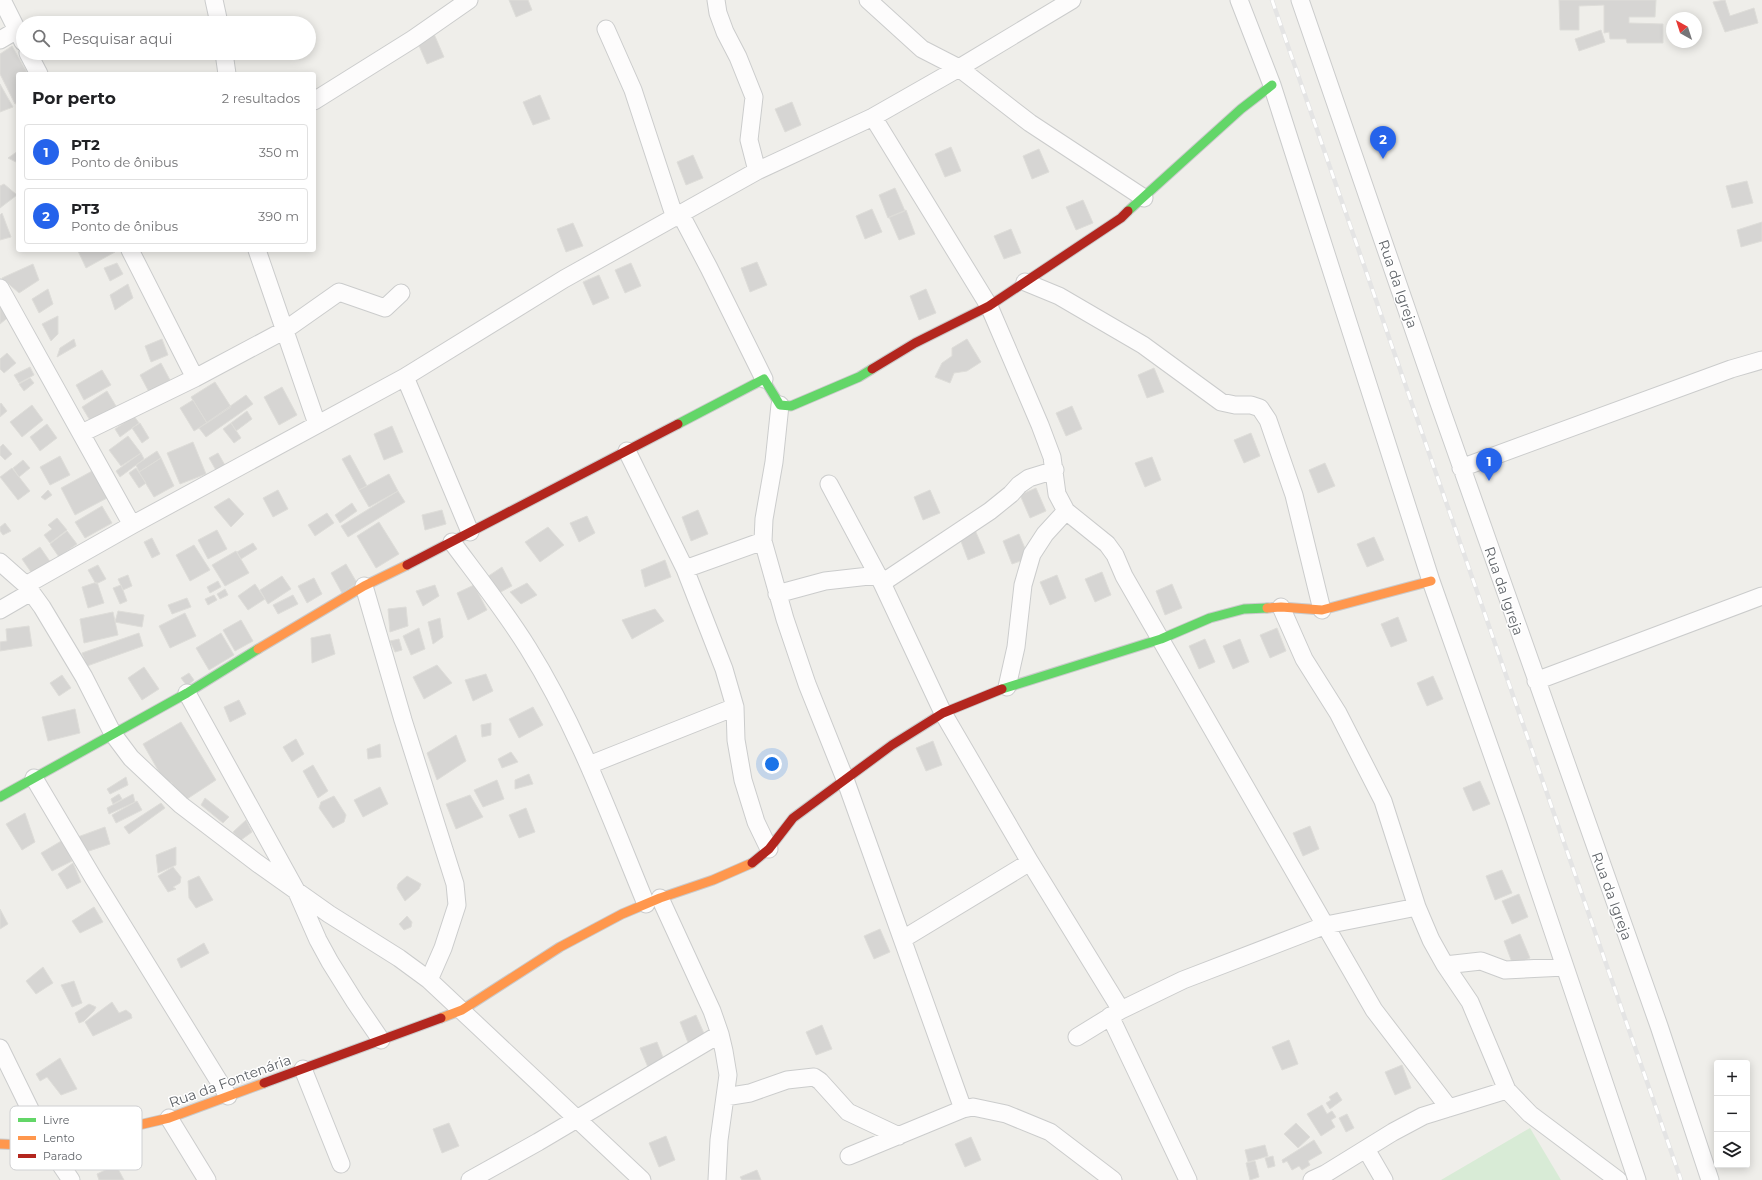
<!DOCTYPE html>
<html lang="pt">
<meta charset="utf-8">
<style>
:root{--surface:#fff;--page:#f6f6f6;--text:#202124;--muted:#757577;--line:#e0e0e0;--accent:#2563eb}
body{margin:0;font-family:Montserrat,sans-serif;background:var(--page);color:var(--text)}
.controls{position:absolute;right:12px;bottom:12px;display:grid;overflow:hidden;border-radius:4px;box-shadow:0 2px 10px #0003}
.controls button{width:36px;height:36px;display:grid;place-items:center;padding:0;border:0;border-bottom:1px solid var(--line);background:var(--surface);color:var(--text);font:20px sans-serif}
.compass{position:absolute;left:1666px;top:12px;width:36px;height:36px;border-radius:50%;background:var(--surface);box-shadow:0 2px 10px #0003;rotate:321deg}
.you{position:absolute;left:772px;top:764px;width:14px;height:14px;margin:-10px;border:3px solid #fff;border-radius:50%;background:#1a73e8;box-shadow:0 0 0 6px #1a73e833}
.badge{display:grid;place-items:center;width:26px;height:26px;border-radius:50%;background:var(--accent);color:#fff;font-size:13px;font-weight:700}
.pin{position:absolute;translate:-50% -33px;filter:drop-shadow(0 1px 2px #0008)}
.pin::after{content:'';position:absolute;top:21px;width:14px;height:12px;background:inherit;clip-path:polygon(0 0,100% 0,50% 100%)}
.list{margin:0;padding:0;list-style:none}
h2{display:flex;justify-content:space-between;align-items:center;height:52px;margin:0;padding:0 16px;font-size:17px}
h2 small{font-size:13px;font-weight:400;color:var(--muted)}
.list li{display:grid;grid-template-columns:26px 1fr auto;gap:12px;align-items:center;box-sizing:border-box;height:56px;margin:0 8px 8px;padding:0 8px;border:1px solid var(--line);border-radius:4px}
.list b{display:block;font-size:15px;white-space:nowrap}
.list p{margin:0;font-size:13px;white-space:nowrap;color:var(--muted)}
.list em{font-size:13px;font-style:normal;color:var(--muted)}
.icon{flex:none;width:22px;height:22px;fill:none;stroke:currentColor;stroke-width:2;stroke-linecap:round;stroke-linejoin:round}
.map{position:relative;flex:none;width:1762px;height:1180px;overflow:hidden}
.search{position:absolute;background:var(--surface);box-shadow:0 2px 10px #0003;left:16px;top:16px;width:300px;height:44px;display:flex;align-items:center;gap:10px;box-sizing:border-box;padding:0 14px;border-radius:22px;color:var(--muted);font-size:15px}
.panel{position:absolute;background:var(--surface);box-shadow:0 2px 10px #0003;left:16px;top:72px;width:300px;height:180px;border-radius:4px}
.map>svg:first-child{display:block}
</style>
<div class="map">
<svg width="1762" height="1180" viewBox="0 0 1762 1180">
<rect width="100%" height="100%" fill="#efeeea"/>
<path fill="#d8ebd6" d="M 1530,1128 L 1561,1180 L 1441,1180 Z"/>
<path fill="#d6d5d3" stroke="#deddd9" d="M 509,0 L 528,0 L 532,10 L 516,17 Z
M 1559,0 L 1656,0 L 1655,17 L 1629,17 L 1629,23 L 1663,24 L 1663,43 L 1627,43 L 1626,39 L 1610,39 L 1609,32 L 1604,33 L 1604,5 L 1579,6 L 1579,30 L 1560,30 Z
M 1725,0 L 1730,16 L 1754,8 L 1758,23 L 1725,32 L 1713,2 Z
M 1601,30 L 1605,42 L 1579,51 L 1575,39 Z
M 434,34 L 444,57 L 427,64 L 417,41 Z
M 12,46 L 28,74 L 18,74 L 18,103 L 15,104 L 0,74 L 0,54 Z
M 0,84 L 13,107 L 0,112 Z
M 540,95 L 550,119 L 533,125 L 523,102 Z
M 792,102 L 801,125 L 785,132 L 775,109 Z
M 951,147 L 961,171 L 945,177 L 935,154 Z
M 1039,149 L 1049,172 L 1032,179 L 1023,156 Z
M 18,151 L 18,163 L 8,158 Z
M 693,155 L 703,178 L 686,185 L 677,162 Z
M 1747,181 L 1753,203 L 1732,208 L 1726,186 Z
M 4,184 L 17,195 L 0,208 L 0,186 Z
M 895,188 L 905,211 L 888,218 L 879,195 Z
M 1083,200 L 1093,223 L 1076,230 L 1066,207 Z
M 872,209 L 882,232 L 865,239 L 856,216 Z
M 906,210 L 915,234 L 899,240 L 889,217 Z
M 2,213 L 11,237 L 0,240 L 0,215 Z
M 1762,222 L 1762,241 L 1741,247 L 1737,230 Z
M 573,223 L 583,246 L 566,252 L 557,229 Z
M 1011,229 L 1021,253 L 1004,259 L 994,236 Z
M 80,250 L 114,250 L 115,252 L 86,268 L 78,251 Z
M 757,262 L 767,285 L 750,292 L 741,268 Z
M 117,263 L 123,274 L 110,281 L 104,268 Z
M 631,263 L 641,286 L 625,293 L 615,270 Z
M 33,264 L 39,280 L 19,293 L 2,278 Z
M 599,275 L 609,298 L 593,305 L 583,282 Z
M 128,284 L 133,298 L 115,310 L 110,295 Z
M 48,289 L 53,304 L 39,313 L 32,299 Z
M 926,289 L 936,313 L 919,320 L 910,296 Z
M 0,300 L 11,315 L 0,324 Z
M 58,316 L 58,334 L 51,341 L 42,324 Z
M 74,339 L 76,346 L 57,357 L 60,348 Z
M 162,339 L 168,355 L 151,362 L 145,346 Z
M 967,339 L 981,362 L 967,371 L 954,373 L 950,383 L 935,377 L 942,363 L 952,356 L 952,348 Z
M 7,353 L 16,363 L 4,373 L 0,369 L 0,359 Z
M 161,363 L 170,380 L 149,392 L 140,375 Z
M 30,367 L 34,375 L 19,383 L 14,375 Z
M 1154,368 L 1164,392 L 1147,398 L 1138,375 Z
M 102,370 L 111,385 L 84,400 L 76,385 Z
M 30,378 L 34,383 L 24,391 L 19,384 Z
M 215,382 L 231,407 L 207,423 L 191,397 Z
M 282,387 L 297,415 L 279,425 L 264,397 Z
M 107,391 L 116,406 L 91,422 L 82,407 Z
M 246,395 L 253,404 L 206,437 L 199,428 Z
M 193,400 L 207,423 L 194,431 L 180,408 Z
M 1,403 L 7,411 L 0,417 L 0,404 Z
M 32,405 L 43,420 L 22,437 L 10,422 Z
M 1072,406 L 1082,429 L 1066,436 L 1056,413 Z
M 247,411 L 252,419 L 236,431 L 231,423 Z
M 134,416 L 139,423 L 120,437 L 115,429 Z
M 140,423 L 149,438 L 142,443 L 132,428 Z
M 231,423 L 241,438 L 234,443 L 223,429 Z
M 47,424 L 57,438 L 40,451 L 30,437 Z
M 392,426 L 403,452 L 384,460 L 374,434 Z
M 1251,433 L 1260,456 L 1244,463 L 1234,440 Z
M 128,436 L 141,453 L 121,466 L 109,450 Z
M 193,442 L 206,474 L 180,484 L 167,453 Z
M 3,444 L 12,454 L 5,460 L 0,455 L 0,447 Z
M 157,451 L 161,458 L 139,472 L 136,465 Z
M 141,453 L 144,459 L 120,477 L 116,471 Z
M 218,453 L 226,467 L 217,472 L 209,458 Z
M 350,455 L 367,486 L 359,490 L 342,459 Z
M 60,456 L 70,475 L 50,485 L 40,467 Z
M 1152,457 L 1161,480 L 1145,487 L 1135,463 Z
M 161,458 L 174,486 L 154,497 L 139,472 Z
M 23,460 L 30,468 L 19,477 L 13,468 Z
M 1325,463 L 1335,486 L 1318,493 L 1309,470 Z
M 12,468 L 30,491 L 18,500 L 0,477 Z
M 136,468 L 146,483 L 139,488 L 129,473 Z
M 94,470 L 109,497 L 75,515 L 61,488 Z
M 389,474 L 398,491 L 369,507 L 359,490 Z
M 1036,488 L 1046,511 L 1030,518 L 1020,495 Z
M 48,490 L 52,495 L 45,500 L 41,497 Z
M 278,490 L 288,509 L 273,517 L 263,498 Z
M 930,490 L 940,513 L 923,520 L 914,497 Z
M 398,491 L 405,502 L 348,537 L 341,526 Z
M 229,498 L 244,514 L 231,527 L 214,507 Z
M 352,503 L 357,511 L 340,523 L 335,515 Z
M 102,506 L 112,523 L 85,538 L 75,522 Z
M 442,510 L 446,524 L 425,530 L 422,515 Z
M 698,510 L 708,534 L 691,541 L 682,517 Z
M 327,513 L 334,523 L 315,536 L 308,525 Z
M 587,516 L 595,533 L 579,542 L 570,523 Z
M 57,518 L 67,530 L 50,543 L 44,535 L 52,529 L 48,525 Z
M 379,522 L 399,554 L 376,568 L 357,536 Z
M 5,523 L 11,531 L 3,535 L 0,531 L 0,527 Z
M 548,527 L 564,545 L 540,562 L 525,542 Z
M 217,530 L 227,549 L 208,559 L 198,540 Z
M 975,530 L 985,553 L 968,560 L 959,536 Z
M 67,531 L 77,544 L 59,557 L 50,544 Z
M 1019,534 L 1029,558 L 1012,564 L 1003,541 Z
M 1374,537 L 1384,560 L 1367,567 L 1357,544 Z
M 152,538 L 160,554 L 152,558 L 144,542 Z
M 253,543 L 257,549 L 241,559 L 237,552 Z
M 194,545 L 210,570 L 190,581 L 176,555 Z
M 40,547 L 51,563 L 33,575 L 22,559 Z
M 236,551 L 249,573 L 225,586 L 212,565 Z
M 665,560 L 671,577 L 645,587 L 641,570 Z
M 346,564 L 357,583 L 342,593 L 331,573 Z
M 98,565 L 106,579 L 96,584 L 88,570 Z
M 502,567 L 512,586 L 497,594 L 487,577 Z
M 1102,572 L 1111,595 L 1095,602 L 1085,579 Z
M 128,575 L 132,586 L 123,590 L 118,579 Z
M 1057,575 L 1066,598 L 1050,605 L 1040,582 Z
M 282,576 L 291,589 L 268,604 L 260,590 Z
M 314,578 L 322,594 L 307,603 L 298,586 Z
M 218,581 L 221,587 L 210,593 L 207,587 Z
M 97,582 L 104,603 L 88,608 L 82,587 Z
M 527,583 L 537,595 L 521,604 L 510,592 Z
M 255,584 L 265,599 L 248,610 L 238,596 Z
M 1172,584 L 1182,608 L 1165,615 L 1156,591 Z
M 121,585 L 127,601 L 120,604 L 113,588 Z
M 435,585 L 439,596 L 423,606 L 416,591 Z
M 474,585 L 487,610 L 468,620 L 457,593 Z
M 225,589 L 228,595 L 220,599 L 217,594 Z
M 214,595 L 217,600 L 208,605 L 205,599 Z
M 293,595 L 298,604 L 278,614 L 273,605 Z
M 187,598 L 191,607 L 172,614 L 168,605 Z
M 406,607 L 408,626 L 390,632 L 388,609 Z
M 655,609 L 664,621 L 632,639 L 622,620 Z
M 118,611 L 144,615 L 142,627 L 115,622 Z
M 113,612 L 118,635 L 84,643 L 80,619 Z
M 185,613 L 196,636 L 170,648 L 159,626 Z
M 1398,617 L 1407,641 L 1391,647 L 1381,624 Z
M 440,618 L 443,637 L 433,644 L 428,622 Z
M 241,620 L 253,641 L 235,651 L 223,630 Z
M 29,626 L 32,646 L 0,651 L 0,642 L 7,641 L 6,629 Z
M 419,628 L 425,649 L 411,655 L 403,636 Z
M 1277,628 L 1286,651 L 1270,658 L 1260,635 Z
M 139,633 L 143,646 L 87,666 L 82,653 Z
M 221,633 L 234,655 L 209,670 L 196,648 Z
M 330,634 L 335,654 L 312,663 L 311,638 Z
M 399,639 L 402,650 L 395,652 L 390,641 Z
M 1205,639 L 1215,662 L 1199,669 L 1189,646 Z
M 1240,639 L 1249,662 L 1233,669 L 1223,646 Z
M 437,665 L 452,683 L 424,699 L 413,677 Z
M 144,667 L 159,689 L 142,700 L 128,678 Z
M 189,673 L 194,680 L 187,686 L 181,678 Z
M 486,674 L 493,691 L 473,701 L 465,680 Z
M 62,675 L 71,688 L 59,696 L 50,683 Z
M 1433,676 L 1443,699 L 1427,706 L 1417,683 Z
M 239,700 L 246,714 L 230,722 L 224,707 Z
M 533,707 L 543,725 L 519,738 L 509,719 Z
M 75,709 L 80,733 L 48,741 L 42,717 Z
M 181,722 L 216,780 L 184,801 L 171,782 L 166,784 L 143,744 Z
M 491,723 L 491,735 L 482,737 L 481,725 Z
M 456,735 L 466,761 L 437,780 L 427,753 Z
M 296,739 L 304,754 L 292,762 L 283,747 Z
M 933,741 L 942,765 L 926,771 L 916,748 Z
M 380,744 L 381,757 L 368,759 L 367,749 Z
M 511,752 L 518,762 L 502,768 L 498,759 Z
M 313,765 L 328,791 L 318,798 L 303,771 Z
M 529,774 L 533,784 L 515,789 L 515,780 Z
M 126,777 L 128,785 L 110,794 L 107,789 Z
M 497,780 L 504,799 L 483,807 L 474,790 Z
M 1480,781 L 1490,804 L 1473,811 L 1463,788 Z
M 380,787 L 388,804 L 363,817 L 354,800 Z
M 119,794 L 122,799 L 113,804 L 111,799 Z
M 133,794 L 135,802 L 109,814 L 107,808 Z
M 470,795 L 483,817 L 456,829 L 446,804 Z
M 334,796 L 346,815 L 344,822 L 333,828 L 319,808 L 321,802 Z
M 205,798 L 229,817 L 223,823 L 201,805 Z
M 137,801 L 142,810 L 116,823 L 112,815 Z
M 161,803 L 165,808 L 129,834 L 124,827 Z
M 526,808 L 535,832 L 519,838 L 509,815 Z
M 25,813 L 35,842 L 22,850 L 6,824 Z
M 246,820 L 252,832 L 241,840 L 233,832 Z
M 1310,826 L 1319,849 L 1303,856 L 1293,833 Z
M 105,827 L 110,844 L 83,853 L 75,838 Z
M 63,840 L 72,861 L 52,871 L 41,853 Z
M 176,847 L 176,865 L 158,873 L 156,855 Z
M 73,863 L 81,882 L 67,889 L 58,874 Z
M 173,867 L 181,877 L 180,883 L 173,887 L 176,889 L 168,892 L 158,876 Z
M 1502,870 L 1512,893 L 1495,900 L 1486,876 Z
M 199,876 L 213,900 L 196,908 L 189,898 L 188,881 Z
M 407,876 L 421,884 L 419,889 L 405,901 L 397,888 L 398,884 Z
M 1519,894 L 1528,917 L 1512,924 L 1502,901 Z
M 94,907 L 103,922 L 80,933 L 72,921 Z
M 0,909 L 8,924 L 0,929 Z
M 407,916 L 412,922 L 411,927 L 404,930 L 399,924 Z
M 880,929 L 890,952 L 874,959 L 864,936 Z
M 1520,934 L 1530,958 L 1513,965 L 1504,941 Z
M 204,943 L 209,953 L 181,968 L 177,959 Z
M 43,967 L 53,983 L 36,994 L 26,981 Z
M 74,981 L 82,1003 L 72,1007 L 61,985 Z
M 112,1002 L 119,1013 L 126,1010 L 131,1014 L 132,1018 L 93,1036 L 85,1022 Z
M 89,1004 L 96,1007 L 94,1011 L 84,1021 L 79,1023 L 75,1013 Z
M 696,1015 L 706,1038 L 689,1045 L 680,1022 Z
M 822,1025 L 832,1049 L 816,1055 L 806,1032 Z
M 1289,1040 L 1298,1064 L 1282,1070 L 1272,1047 Z
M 657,1042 L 666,1065 L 650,1072 L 640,1048 Z
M 60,1058 L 77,1089 L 61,1095 L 47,1077 L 40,1081 L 36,1074 Z
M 1402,1065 L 1411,1088 L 1395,1095 L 1385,1072 Z
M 1337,1092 L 1342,1100 L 1330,1109 L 1326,1103 L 1331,1100 L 1329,1097 Z
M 1322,1105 L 1327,1114 L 1332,1111 L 1336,1117 L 1331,1120 L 1335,1127 L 1321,1136 L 1307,1114 Z
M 1347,1114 L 1354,1128 L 1346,1132 L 1339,1118 Z
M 449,1123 L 459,1146 L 442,1153 L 433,1129 Z
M 1296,1123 L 1310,1137 L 1298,1148 L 1284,1134 Z
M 666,1136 L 675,1160 L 659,1167 L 649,1143 Z
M 971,1137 L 981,1160 L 965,1167 L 955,1144 Z
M 1314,1140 L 1322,1153 L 1308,1161 L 1310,1165 L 1302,1170 L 1299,1166 L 1292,1170 L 1287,1161 L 1283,1163 L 1282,1160 Z
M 1265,1145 L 1268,1156 L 1248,1162 L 1245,1150 Z
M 1273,1156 L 1275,1166 L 1268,1168 L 1265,1158 Z
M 1255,1161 L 1259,1177 L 1250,1180 L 1246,1163 Z
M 116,1165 L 124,1180 L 99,1180 L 97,1174 Z
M 757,1170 L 761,1180 L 742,1180 L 740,1177 Z"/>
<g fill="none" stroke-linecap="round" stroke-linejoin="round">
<defs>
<path id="street" d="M 2,0 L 23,42
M 214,0 L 219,23
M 716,0 L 718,13 L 725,32 L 738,57 L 754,97 L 749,140 L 757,171
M 868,0 L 922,49 L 959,68 L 1030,123 L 1144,198
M 1239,0 L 1272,85 L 1431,581 L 1515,819 L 1637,1180
M 1300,0 L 1440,406 L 1659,1026 L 1710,1180
M 606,29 L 633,90 L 675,218
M 0,40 L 17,30
M 28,53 L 39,74
M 224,53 L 227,74
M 314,101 L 413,39 L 469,0
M 873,117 L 989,306 L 1040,425 L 1052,457 L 1057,494 L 1066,511 L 1107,544 L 1115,555 L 1124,576 L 1374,1010 L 1449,1108
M 681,215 L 709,268 L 764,379
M 130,250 L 195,378
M 257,250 L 317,424
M 1025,282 L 1059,296 L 1143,345 L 1221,402 L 1235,405 L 1251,405 L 1260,408 L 1268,420 L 1294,495 L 1322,610
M 0,288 L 132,525
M 405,377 L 470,532
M 780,405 L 774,462 L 764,519 L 763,541 L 785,619 L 807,684 L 845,779 L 963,1109
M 82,433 L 195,378 L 285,330 L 339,292 L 385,308 L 401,293
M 627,451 L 685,569 L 724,669 L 735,707 L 736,740 L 743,780 L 756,822 L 769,849
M 1461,468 L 1731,369 L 1762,360
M 829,484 L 882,583 L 943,713 L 1030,862 L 1121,1010
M 452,542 C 478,577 505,611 528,648 C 578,728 610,817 646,904
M 0,562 L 26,585 L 42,607 L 84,677 L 113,734 L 131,758 L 181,805 L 257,863 L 329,914 L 399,958 L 429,980 L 642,1180
M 685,569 L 763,541
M 882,583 L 990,511 L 1011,494 L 1019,485 L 1029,478 L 1055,470
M 26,585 L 132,525 L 405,377 L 564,279 L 757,171 L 873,117 L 959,68 L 1072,0
M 364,586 L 403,720 L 455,884 L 457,905 L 443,948 L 429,980
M 777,594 L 825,581 L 878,575
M 1281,607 L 1304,659 L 1338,713 L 1383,801 L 1417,907 L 1431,940 L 1445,965 L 1470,1002 L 1507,1090 L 1530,1114 L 1618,1180
M 0,610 L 31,592
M 1536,681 L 1762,596
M 1007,687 L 1016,647 L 1023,585 L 1032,554 L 1045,534 L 1066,511
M 187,693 L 296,890 L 318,940 L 330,962 L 355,1002 L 381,1040
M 589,765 L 735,707
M 34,778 L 94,879 L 228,1096
M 660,898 L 712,1011 L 720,1034 L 724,1051 L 728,1075 L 719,1140 L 717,1180
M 903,939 L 1030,862
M 1445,965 L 1481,961 L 1505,970 L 1565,967
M 1110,1016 L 1188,1180
M 1077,1037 L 1121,1010 L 1183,980 L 1326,925 L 1417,907
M 0,1048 L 48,1146 L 71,1180
M 303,1069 L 341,1164
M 725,1097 L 750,1093 L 787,1080 L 814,1077 L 820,1081 L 848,1112 L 899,1136
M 169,1118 L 207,1180
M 1366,1149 L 1384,1180
M 849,1156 L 963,1109 L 973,1107 L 1006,1114 L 1050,1132 L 1113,1180
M 470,1180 L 538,1142 L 720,1034
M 1312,1180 L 1325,1174 L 1393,1132 L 1423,1116 L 1507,1090"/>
<path id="fast" d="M 1128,211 L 1241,109 L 1272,85
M 678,424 L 764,379 L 780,405 L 791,406 L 859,377 L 872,369
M 1002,689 L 1161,639 L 1210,618 L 1244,609 L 1267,608
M 0,797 L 187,693 L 258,649"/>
<path id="slow" d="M 1267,608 L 1281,607 L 1322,610 L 1431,581
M 258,649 L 364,586 L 407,565
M 441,1018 L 462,1010 L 560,947 L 622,914 L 660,898 L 713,880 L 752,863
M 0,1144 L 48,1146 L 169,1118 L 264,1083"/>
<path id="jam" d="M 872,369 L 915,343 L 989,306 L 1121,218 L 1128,211
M 407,565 L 678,424
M 752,863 L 769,849 L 793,818 L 892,745 L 943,713 L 1002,689
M 264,1083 L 441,1018"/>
</defs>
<use href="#street" stroke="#cbcccc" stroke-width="19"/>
<use href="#fast" stroke="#cacacb" stroke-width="11"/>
<use href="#slow" stroke="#cacacb" stroke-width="11"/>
<use href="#jam" stroke="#cacacb" stroke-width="11"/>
<use href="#street" stroke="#fdfcfc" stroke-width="17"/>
<use href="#fast" stroke="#63d668" stroke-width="9"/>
<use href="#slow" stroke="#ff974d" stroke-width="9"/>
<use href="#jam" stroke="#b3261e" stroke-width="9"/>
<defs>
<path id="rail" d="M 1272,0 L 1681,1180"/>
</defs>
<use href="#rail" stroke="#e4e4e4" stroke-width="4.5"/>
<use href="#rail" stroke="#fff" stroke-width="3" stroke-dasharray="9" stroke-linecap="butt"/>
</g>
<g text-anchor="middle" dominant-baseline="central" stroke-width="3" stroke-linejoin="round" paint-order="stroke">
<g font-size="14" fill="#5f6368" stroke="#fff">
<text transform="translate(1398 284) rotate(71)">Rua da Igreja</text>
<text transform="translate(1504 591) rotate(71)">Rua da Igreja</text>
<text transform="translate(1612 896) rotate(70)">Rua da Igreja</text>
<text transform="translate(230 1081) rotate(-20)">Rua da Fontenária</text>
</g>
</g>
<rect x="10" y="1106" width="132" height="64" rx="6" fill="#fff" stroke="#cfd0d2" stroke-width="1"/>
<rect x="18" y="1118" width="18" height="4" fill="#63d668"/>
<rect x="18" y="1136" width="18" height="4" fill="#ff974d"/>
<rect x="18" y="1154" width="18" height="4" fill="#b3261e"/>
<g font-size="11" fill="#5f6368">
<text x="43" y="1124">Livre</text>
<text x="43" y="1142">Lento</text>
<text x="43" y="1160">Parado</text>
</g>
</svg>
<div class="controls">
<button>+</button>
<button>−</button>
<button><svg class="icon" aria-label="layers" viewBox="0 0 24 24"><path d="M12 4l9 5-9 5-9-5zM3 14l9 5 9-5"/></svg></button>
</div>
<svg class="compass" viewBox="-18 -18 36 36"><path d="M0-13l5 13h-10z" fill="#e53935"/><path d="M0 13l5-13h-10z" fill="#757577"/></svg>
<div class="you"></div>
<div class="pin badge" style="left:1489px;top:481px">1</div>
<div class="pin badge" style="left:1383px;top:159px">2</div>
<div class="search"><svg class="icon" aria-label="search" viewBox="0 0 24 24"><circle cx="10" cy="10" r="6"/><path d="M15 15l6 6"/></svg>Pesquisar aqui</div>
<section class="panel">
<h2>Por perto<small>2 resultados</small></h2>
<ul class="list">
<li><span class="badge">1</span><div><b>PT2</b><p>Ponto de ônibus</p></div><em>350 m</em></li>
<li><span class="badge">2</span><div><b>PT3</b><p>Ponto de ônibus</p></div><em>390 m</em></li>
</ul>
</section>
</div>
